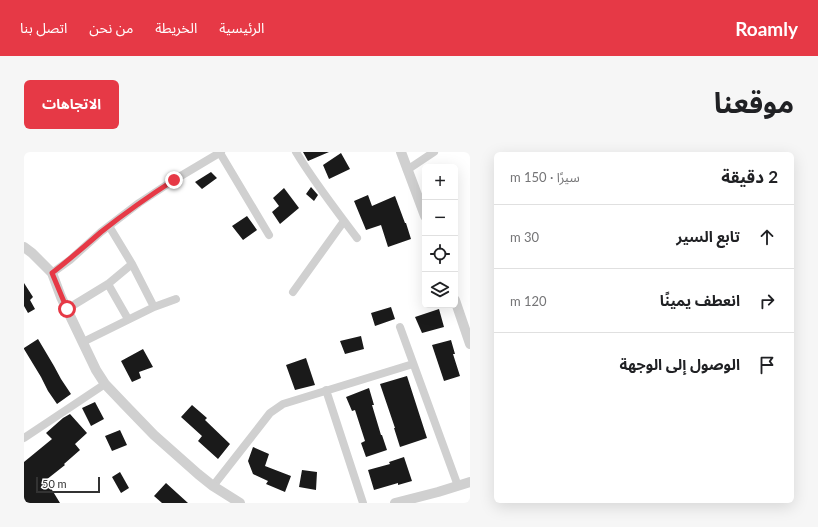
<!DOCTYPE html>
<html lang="ar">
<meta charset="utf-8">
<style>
:root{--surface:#fff;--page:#f6f6f6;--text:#202124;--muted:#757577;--line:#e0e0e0;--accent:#e63946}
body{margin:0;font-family:Lato,"Noto Sans Arabic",sans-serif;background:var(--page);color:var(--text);direction:rtl}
.controls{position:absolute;right:12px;top:12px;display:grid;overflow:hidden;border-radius:6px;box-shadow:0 4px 16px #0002}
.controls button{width:36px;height:36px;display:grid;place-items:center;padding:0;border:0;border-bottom:1px solid var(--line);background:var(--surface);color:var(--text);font:20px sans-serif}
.scale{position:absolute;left:12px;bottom:10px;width:64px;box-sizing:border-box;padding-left:4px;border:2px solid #333;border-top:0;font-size:11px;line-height:14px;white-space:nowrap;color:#333;-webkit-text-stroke:3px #fff;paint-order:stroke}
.stop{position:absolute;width:12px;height:12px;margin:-9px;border:3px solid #e63946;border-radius:50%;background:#fff}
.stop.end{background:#e63946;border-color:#fff;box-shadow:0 1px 4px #0008}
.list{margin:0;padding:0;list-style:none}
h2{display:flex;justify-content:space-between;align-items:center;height:52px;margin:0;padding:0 16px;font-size:17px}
h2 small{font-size:13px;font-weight:400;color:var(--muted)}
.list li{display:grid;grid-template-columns:26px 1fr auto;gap:12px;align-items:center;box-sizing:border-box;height:64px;padding:0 16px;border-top:1px solid var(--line)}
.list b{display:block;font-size:15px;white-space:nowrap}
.list em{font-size:13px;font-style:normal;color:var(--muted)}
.icon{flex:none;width:22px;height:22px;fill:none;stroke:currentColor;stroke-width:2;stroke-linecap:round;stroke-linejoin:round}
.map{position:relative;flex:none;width:446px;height:351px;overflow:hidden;direction:ltr;border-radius:6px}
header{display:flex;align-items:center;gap:24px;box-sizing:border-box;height:56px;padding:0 20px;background:var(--accent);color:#fff}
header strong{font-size:19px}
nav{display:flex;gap:22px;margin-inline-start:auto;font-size:14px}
.intro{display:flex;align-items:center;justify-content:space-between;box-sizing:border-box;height:96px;padding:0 24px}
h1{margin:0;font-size:28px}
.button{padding:10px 18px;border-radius:6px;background:var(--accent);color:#fff;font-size:14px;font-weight:700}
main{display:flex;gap:24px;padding:0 24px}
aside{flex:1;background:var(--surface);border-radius:6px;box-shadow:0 4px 16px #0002}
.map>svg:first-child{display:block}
</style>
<header>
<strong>Roamly</strong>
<nav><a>الرئيسية</a><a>الخريطة</a><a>من نحن</a><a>اتصل بنا</a></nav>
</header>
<div class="intro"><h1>موقعنا</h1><a class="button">الاتجاهات</a></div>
<main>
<aside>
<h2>2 دقيقة<small>سيرًا · 150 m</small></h2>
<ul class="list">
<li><svg class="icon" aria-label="ahead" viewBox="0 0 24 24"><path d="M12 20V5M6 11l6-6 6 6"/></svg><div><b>تابع السير</b></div><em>30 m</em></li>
<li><svg class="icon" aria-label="right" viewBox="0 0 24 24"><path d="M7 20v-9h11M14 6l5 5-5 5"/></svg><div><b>انعطف يمينًا</b></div><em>120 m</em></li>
<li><svg class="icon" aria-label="arrive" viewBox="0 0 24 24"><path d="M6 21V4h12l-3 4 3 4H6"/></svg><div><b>الوصول إلى الوجهة</b></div></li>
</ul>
</aside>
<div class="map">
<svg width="446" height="351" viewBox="0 0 446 351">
<rect width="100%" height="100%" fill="#fff"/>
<path fill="#1a1a1a" d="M 279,0 L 305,0 L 284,9 Z
M 317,1 L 326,17 L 305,27 L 299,13 Z
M 187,20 L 193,26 L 178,37 L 171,30 Z
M 287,35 L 294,43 L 290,49 L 282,42 Z
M 260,36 L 275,56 L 256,72 L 248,60 L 255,54 L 249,46 Z
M 344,43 L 348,54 L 371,44 L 381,71 L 382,71 L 387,87 L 364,95 L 357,73 L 342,78 L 330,49 Z
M 223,64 L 233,78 L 219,88 L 208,74 Z
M 0,131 L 9,145 L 6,148 L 11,157 L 4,161 L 0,154 Z
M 367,155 L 371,167 L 351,174 L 347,161 Z
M 415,157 L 420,175 L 398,181 L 391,165 Z
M 337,184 L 340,197 L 321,202 L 316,189 Z
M 14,187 L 30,214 L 37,227 L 47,242 L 33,252 L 24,239 L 17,225 L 0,197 L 0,196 Z
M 427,188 L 431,202 L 429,202 L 436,224 L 420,229 L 408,193 Z
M 119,197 L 129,215 L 115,220 L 117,226 L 108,230 L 97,209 Z
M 282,206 L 291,233 L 271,238 L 262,213 Z
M 383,224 L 403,286 L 376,295 L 370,276 L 371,276 L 356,232 Z
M 345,236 L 350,253 L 348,253 L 357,283 L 358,283 L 363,298 L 342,305 L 337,291 L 341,289 L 331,258 L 328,259 L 322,245 Z
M 71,250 L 80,267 L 67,274 L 58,256 Z
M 168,253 L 183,266 L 181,268 L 206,292 L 194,307 L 174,289 L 178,284 L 157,265 Z
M 46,262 L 63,281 L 51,292 L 56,298 L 40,312 L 41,313 L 22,328 L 36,351 L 2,351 L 0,348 L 0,310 L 28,287 L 22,281 L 39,266 Z
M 96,278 L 103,293 L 88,299 L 81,284 Z
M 229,295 L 245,302 L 241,314 L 267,324 L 261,340 L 242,332 L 244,329 L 229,322 L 224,309 Z
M 380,305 L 388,329 L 374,333 L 374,331 L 350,338 L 344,318 L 366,312 L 365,310 Z
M 278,318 L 293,320 L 292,338 L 275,335 Z
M 96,320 L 105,336 L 97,341 L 88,325 Z
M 142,331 L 164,351 L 138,351 L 130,344 Z"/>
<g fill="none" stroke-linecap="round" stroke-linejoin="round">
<path stroke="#d0d0d0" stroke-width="8" d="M 272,0 C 290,30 312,58 333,86
M 196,1 L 245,83
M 383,18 L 410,0
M 85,74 L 108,112 L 130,155
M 28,121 L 46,108 L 77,80 L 115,51 L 150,28 L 197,0
M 84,132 L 104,167
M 269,140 L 320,69
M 43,157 L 84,132 L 108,112
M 376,175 L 434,334
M 59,190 L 130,155 L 152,147
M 302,238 L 339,351
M 0,286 L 81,232
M 189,334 L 246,261 L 259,252 L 389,212"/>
<path stroke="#d0d0d0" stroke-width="10" d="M 377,0 L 401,64
M 0,95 L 8,101 L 28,121 L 37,145 L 72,218 L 81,232 L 101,253 L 130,283 L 174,322 L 189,334 L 216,351
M 431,148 L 446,192
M 371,351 L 414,340 L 446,330"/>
</g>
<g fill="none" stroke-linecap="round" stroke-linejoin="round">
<path stroke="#e63946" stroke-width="5" d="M 43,157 L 28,121 C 45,108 61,94 77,80 C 101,61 125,44 150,28"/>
</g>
</svg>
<div class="controls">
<button>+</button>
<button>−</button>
<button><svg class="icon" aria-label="locate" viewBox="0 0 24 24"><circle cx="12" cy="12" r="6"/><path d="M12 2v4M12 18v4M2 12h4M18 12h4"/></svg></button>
<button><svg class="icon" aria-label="layers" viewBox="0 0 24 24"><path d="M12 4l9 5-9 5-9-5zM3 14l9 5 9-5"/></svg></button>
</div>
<div class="scale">50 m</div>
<div class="stop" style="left:43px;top:157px"></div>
<div class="stop end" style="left:150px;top:28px"></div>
</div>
</main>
